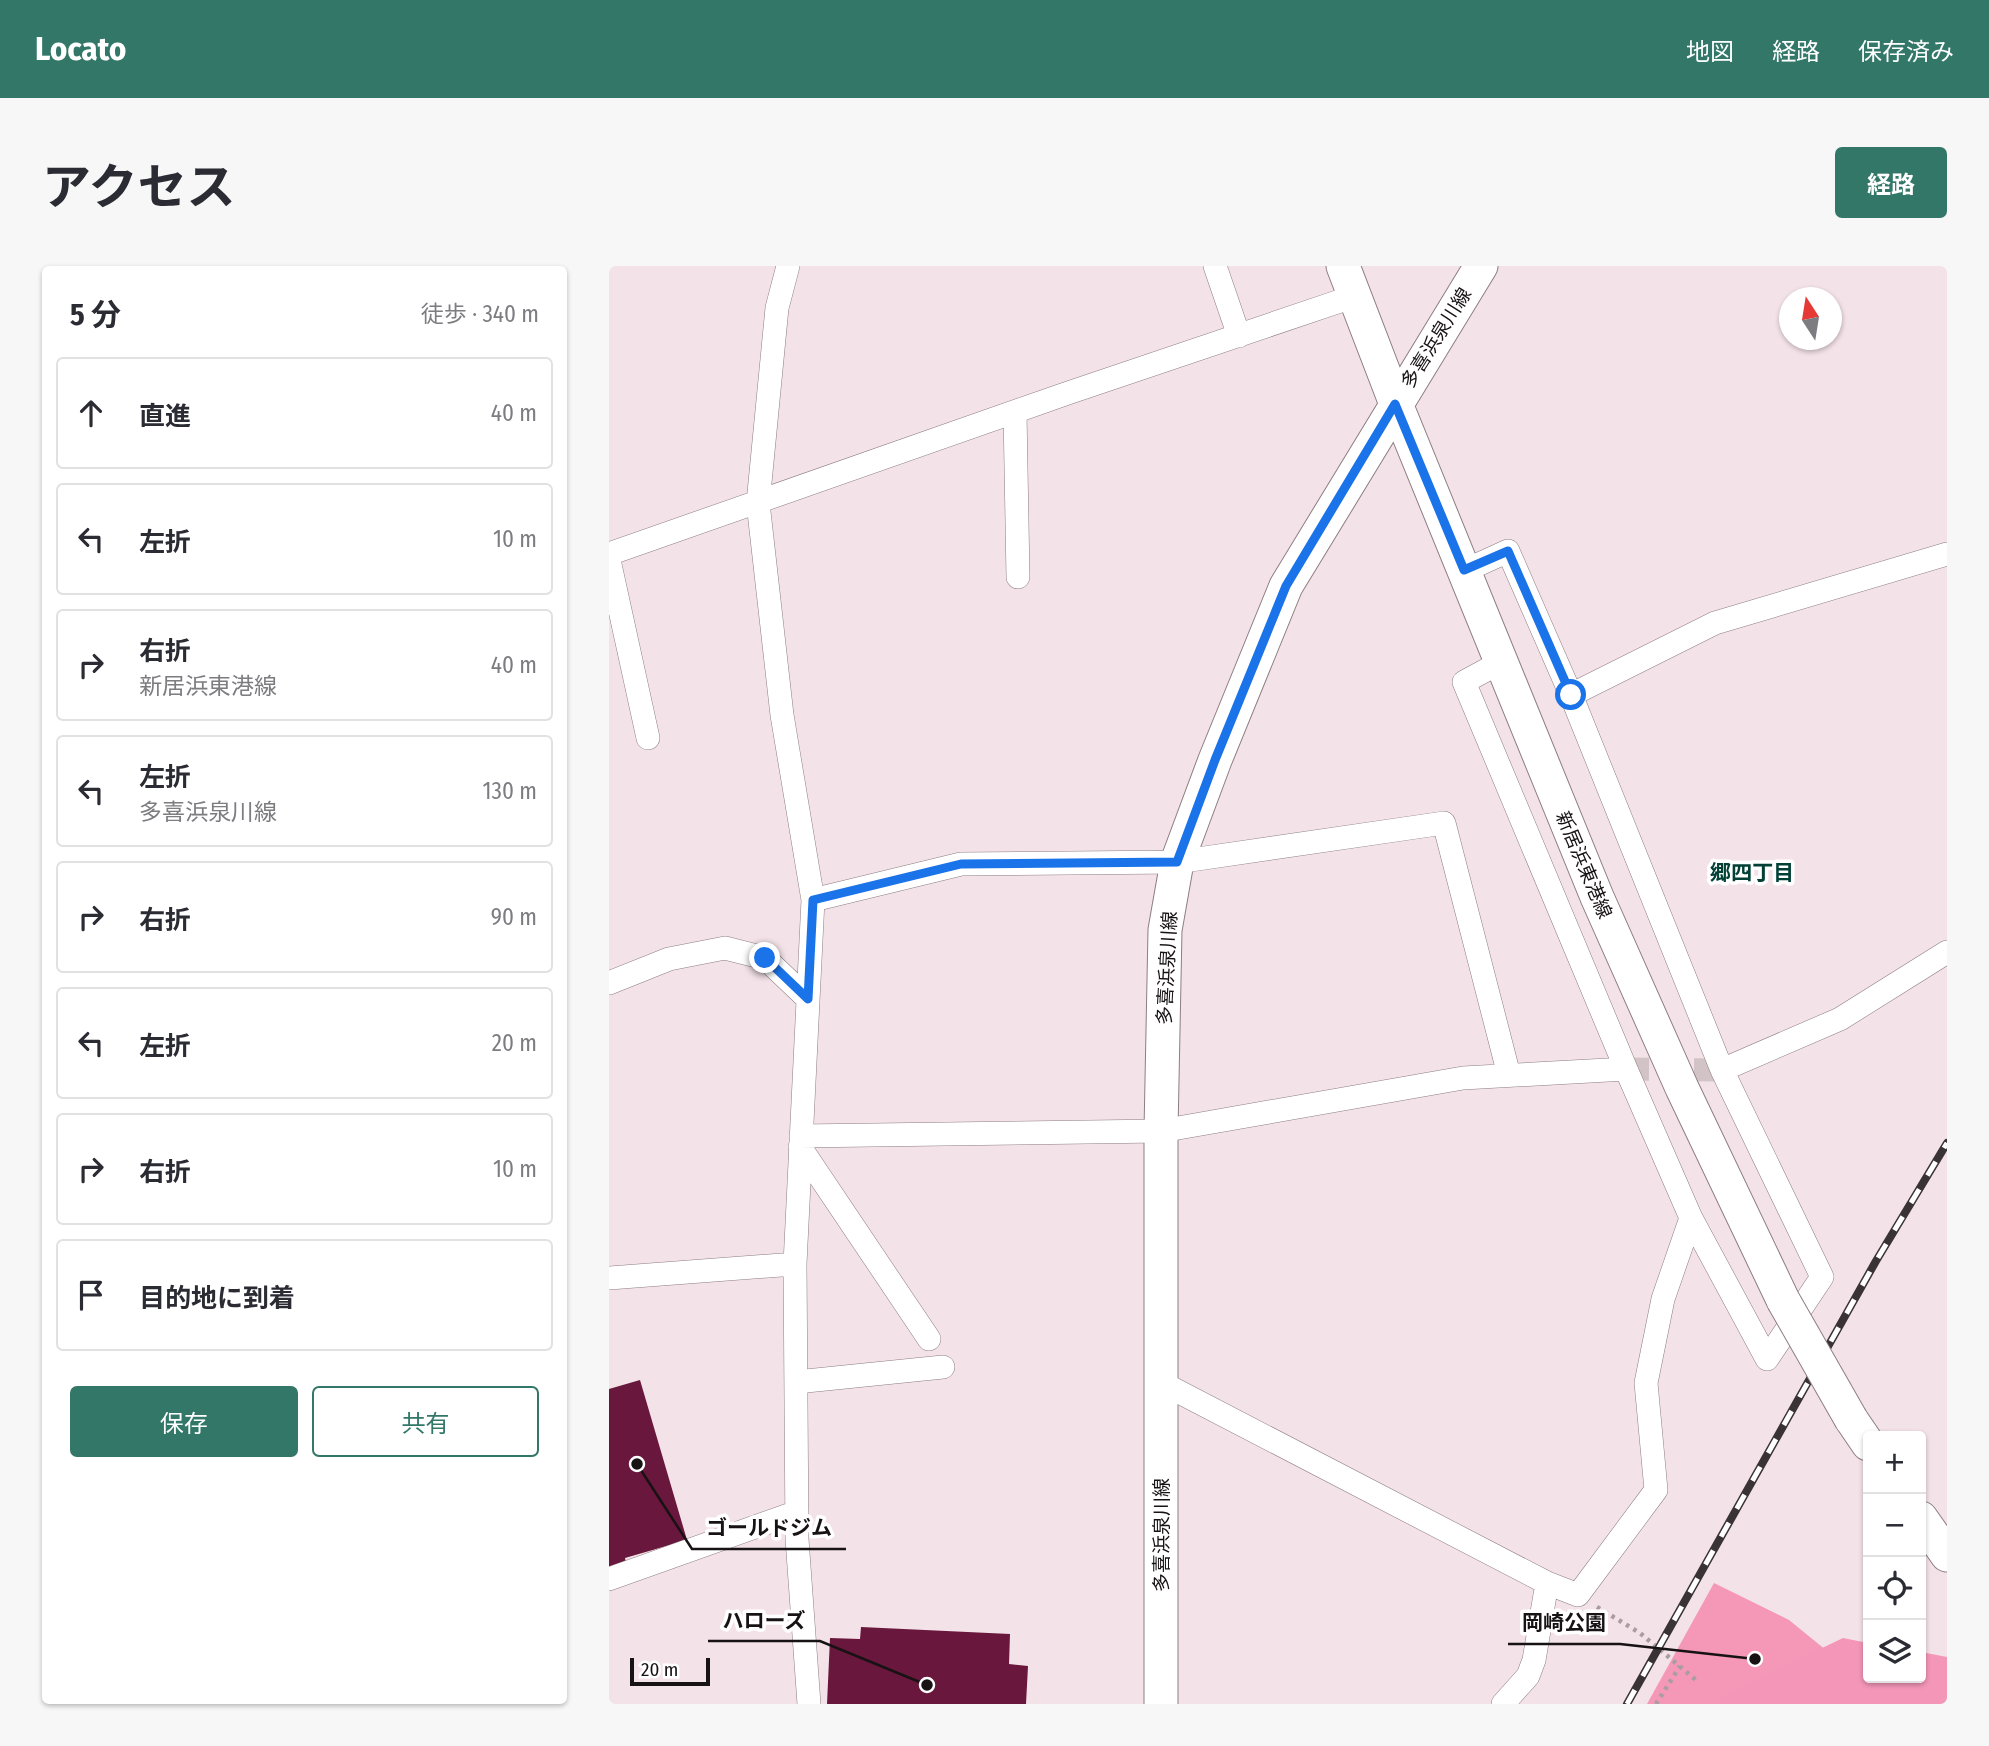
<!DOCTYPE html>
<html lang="ja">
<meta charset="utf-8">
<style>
:root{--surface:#fff;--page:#f7f7f7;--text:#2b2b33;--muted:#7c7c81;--line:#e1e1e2;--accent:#337769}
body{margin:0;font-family:"Fira Sans Condensed","Noto Sans JP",sans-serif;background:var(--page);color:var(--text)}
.controls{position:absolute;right:21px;bottom:21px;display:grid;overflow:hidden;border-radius:7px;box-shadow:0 2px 5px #0004}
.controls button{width:63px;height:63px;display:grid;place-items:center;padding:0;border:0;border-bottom:2px solid var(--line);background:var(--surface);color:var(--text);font:35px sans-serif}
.compass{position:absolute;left:1170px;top:21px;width:63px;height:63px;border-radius:50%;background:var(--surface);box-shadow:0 2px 5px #0004;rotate:348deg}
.scale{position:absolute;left:21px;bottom:18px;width:80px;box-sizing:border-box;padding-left:7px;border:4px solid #171214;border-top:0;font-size:19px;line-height:24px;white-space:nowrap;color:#171214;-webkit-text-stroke:5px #fff;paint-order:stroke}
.stop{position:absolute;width:21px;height:21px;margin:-16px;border:5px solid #1a73e8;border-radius:50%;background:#fff}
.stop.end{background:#1a73e8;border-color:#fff;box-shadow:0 2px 7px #0008}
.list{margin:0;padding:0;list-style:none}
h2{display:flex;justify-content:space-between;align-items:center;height:91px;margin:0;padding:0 28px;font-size:30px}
h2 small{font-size:23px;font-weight:400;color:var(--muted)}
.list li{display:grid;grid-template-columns:46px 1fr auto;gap:21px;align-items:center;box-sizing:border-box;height:112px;margin:0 14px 14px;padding:0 14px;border:2px solid var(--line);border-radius:7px}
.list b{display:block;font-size:26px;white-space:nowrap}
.list p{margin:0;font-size:23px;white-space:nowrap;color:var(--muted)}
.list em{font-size:23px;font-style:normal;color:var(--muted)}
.actions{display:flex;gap:14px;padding:21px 28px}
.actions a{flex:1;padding:16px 0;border:2px solid var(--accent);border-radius:7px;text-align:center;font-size:24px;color:var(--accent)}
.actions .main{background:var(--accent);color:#fff}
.icon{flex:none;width:38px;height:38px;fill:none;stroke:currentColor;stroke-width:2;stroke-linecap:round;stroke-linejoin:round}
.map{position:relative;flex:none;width:1338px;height:1438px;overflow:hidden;border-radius:7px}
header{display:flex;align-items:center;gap:42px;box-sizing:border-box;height:98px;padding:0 35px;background:var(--accent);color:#fff}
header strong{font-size:33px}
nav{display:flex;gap:38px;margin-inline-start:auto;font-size:24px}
.intro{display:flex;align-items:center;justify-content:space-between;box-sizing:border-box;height:168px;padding:0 42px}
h1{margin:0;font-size:49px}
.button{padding:18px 32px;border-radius:7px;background:var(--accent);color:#fff;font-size:24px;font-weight:700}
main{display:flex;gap:42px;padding:0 42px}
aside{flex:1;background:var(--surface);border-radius:7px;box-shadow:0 2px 5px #0004}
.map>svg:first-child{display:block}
</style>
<header>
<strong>Locato</strong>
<nav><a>地図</a><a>経路</a><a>保存済み</a></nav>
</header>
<div class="intro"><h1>アクセス</h1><a class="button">経路</a></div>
<main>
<aside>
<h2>5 分<small>徒歩 · 340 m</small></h2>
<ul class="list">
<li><svg class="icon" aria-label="ahead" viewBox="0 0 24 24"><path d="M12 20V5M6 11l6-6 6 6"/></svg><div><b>直進</b></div><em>40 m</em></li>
<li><svg class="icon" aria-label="left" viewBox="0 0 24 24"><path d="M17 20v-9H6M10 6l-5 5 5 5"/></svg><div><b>左折</b></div><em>10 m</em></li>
<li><svg class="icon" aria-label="right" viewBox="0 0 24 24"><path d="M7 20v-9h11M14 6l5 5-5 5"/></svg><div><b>右折</b><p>新居浜東港線</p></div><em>40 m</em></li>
<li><svg class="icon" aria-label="left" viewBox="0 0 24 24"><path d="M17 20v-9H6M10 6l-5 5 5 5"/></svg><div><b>左折</b><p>多喜浜泉川線</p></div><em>130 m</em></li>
<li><svg class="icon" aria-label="right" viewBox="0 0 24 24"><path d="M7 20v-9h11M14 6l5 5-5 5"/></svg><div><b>右折</b></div><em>90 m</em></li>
<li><svg class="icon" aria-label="left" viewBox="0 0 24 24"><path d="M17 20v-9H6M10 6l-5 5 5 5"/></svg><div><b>左折</b></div><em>20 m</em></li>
<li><svg class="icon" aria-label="right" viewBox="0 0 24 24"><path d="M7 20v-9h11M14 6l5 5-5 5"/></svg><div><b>右折</b></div><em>10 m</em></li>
<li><svg class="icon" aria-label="arrive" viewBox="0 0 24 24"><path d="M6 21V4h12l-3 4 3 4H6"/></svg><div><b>目的地に到着</b></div></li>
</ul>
<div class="actions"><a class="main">保存</a><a>共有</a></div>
</aside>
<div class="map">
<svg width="1338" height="1438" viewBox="0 0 1338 1438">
<rect width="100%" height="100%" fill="#f3e2e7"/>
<path fill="#f597b7" d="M 1105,1317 L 1180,1354 L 1277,1433 L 1271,1438 L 1038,1438 Z"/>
<path fill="#f496b7" d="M 1234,1372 L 1259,1377 L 1259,1412 L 1312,1412 L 1312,1386 L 1338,1391 L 1338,1438 L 1109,1438 L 1113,1430 Z"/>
<path fill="#69173c" d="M 31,1114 L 78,1274 L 16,1292 L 17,1297 L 0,1302 L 0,1123 Z
M 252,1361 L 401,1368 L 400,1398 L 419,1400 L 417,1438 L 218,1438 L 221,1372 L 251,1373 Z"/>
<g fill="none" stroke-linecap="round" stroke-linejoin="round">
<path stroke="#d2c3c7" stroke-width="23" stroke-dasharray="23 11" stroke-linecap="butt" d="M 1017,803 L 1113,804"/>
<defs>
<path id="street" d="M 179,0 L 168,42 L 149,237 L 173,449 L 204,634 L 352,598 L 568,596 L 835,557 L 900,809
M 606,0 L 630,70
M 406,146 L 409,311
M 0,288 L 459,127 L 746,30
M 0,294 L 39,472
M 855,305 L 899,285 L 962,429 L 1113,804 L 1213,1011 L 1158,1093 L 1082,952 L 1017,803 L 855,416 L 892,396
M 962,429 L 1106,357 L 1338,288
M 0,717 L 60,693 L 116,682 L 156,692 L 199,733
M 1113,804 L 1231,753 L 1338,686
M 192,870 L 552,865 L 854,812 L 1017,803
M 191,881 L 320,1073
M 0,1012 L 186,998
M 187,1116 L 334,1101
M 551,1116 L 938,1317 L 969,1329 L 1047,1224 L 1037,1117 L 1054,1033 L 1082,952
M 0,1313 L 188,1246
M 200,1438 L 188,1273 L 186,998 L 204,634
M 894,1438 L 919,1410 L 925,1394 L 938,1317"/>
<path id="secondary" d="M 734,0 L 787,138 L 988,631 L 1073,822 L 1174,1034
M 1242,1153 L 1259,1178
M 1312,1252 L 1338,1289
M 552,1438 L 552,865 L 556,664 L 568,596 L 606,494 L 677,320 L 872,0"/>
</defs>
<use href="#street" stroke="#8d7e83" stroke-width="24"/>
<use href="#secondary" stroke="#8d7e83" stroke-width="35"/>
<path stroke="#aa9da1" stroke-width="4.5" stroke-dasharray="3.5 5" stroke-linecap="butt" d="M 988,1341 L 1031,1367 L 1087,1414
M 1047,1438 L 1071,1400"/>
<use href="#street" stroke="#fff" stroke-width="23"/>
<use href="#secondary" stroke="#fff" stroke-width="33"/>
<defs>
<path id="rail" d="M 1018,1438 L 1267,995 L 1338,877"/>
</defs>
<use href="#rail" stroke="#3a3336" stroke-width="8"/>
<use href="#rail" stroke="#fff" stroke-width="5" stroke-dasharray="16" stroke-linecap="butt"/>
<defs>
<path id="secondary-bridge" d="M 1174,1034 L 1242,1153"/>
</defs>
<use href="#secondary-bridge" stroke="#8d7e83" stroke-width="35" stroke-linecap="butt"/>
<use href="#secondary-bridge" stroke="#fff" stroke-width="33"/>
</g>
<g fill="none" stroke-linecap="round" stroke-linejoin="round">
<path stroke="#1a73e8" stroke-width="9" d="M 156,692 L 199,733 L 204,634 L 352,598 L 568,596 L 606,494 L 677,320 L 786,138 L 855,304 L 899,285 L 962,429"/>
</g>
<g text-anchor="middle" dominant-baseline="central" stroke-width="7" stroke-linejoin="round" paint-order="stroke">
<g font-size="19" fill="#171214" stroke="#fff">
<text transform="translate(827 72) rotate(-58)">多喜浜泉川線</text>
<text transform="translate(975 599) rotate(67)">新居浜東港線</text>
<text transform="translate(558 702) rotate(-87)">多喜浜泉川線</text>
<text transform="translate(552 1269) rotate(-90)">多喜浜泉川線</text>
</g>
<g font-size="21" font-weight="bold" fill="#024036" stroke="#fff">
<text x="1143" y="607">郷四丁目</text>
</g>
</g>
<path fill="none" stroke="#171214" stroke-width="2.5" d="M28 1198L83 1283H237M318 1419L211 1375H99M1146 1393L1011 1378H899"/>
<g fill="#171214" stroke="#fff" stroke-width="2.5">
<circle cx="28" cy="1198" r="7"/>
<circle cx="318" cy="1419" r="7"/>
<circle cx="1146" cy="1393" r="7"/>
</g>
<g font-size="21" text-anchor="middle" font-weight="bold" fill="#171214" stroke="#fff" stroke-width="7" stroke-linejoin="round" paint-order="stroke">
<text x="160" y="1269">ゴールドジム</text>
<text x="155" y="1362">ハローズ</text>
<text x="955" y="1364">岡崎公園</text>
</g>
</svg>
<div class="controls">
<button>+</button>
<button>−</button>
<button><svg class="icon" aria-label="locate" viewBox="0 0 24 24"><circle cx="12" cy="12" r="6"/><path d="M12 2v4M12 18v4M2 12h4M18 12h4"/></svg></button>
<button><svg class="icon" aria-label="layers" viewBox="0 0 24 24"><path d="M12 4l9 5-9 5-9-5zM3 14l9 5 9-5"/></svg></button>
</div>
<svg class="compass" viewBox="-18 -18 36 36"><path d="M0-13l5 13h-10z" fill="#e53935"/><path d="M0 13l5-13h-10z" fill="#7c7c81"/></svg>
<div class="scale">20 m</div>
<div class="stop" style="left:962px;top:429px"></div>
<div class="stop end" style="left:156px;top:692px"></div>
</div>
</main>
